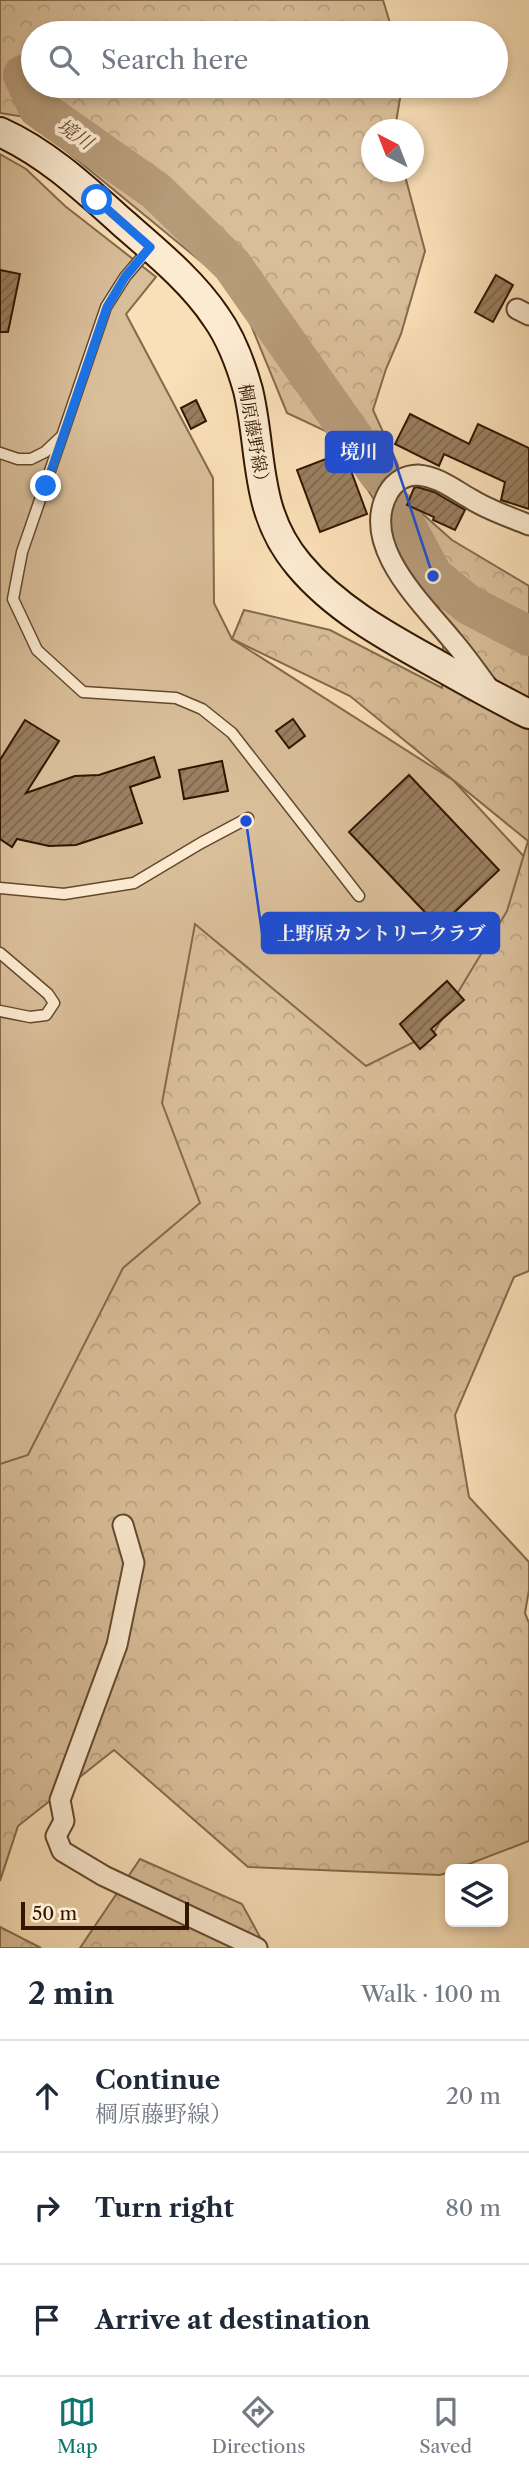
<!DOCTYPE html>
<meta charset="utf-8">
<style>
:root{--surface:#fff;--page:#f2f2f3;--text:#1f2937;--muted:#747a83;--line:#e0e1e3;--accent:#0f766e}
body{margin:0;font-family:"Libre Caslon Text","Noto Serif JP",serif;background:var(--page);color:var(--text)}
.controls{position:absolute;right:21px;bottom:21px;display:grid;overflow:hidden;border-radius:10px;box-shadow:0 4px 10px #0003}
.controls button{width:63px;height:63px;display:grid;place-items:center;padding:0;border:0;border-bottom:2px solid var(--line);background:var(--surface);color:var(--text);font:35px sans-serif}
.compass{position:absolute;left:361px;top:119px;width:63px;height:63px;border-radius:50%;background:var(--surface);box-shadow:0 4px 10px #0003;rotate:318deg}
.scale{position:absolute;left:21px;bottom:18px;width:168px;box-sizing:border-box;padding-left:7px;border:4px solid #321600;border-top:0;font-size:19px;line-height:24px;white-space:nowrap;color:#321600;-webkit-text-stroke:5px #fcebd1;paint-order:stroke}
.stop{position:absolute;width:21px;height:21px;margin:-16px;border:5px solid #1a73e8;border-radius:50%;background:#fff}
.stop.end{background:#1a73e8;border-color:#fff;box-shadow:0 2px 7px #0008}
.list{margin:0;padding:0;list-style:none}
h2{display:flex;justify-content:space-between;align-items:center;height:91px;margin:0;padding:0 28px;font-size:30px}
h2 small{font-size:23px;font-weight:400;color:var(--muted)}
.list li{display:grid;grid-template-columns:46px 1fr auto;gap:21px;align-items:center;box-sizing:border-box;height:112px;padding:0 28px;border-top:2px solid var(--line)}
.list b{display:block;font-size:26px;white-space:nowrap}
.list p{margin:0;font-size:23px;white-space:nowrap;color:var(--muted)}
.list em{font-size:23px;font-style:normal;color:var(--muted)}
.icon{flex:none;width:38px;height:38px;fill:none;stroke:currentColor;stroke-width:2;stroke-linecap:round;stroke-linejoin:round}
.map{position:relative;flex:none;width:529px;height:1948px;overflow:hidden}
.search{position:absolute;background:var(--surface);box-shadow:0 4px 10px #0003;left:21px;right:21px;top:21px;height:77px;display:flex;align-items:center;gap:18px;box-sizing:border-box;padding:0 24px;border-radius:38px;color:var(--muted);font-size:26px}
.sheet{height:427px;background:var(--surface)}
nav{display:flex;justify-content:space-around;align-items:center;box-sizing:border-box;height:98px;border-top:2px solid var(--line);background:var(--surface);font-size:19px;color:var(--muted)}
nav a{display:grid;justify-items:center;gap:4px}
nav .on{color:var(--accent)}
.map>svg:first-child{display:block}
</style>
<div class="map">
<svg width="529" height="1948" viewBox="0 0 529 1948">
<defs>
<pattern id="forest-crowns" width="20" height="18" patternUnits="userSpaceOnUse" patternTransform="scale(1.75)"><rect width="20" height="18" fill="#d8be99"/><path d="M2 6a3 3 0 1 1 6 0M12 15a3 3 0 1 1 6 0" fill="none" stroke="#baa382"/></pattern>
<pattern id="building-hatch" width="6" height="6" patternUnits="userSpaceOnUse" patternTransform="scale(1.75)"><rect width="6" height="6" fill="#9a7f60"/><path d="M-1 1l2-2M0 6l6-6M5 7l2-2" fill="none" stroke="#7e674d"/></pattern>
</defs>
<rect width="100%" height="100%" fill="#fae0b8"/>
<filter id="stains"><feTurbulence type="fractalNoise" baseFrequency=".00286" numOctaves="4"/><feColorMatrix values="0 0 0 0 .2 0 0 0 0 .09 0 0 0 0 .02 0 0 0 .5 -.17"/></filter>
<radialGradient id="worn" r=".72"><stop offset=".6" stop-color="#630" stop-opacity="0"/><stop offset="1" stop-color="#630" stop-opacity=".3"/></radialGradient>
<path fill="#d8be99" stroke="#856a4c" stroke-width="2" d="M 0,154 L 26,169 L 65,206 L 156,277 L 126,314 L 213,478 L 214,603 L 232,639 L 453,780 L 529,862 L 529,1015 L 0,1552 Z"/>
<path fill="url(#forest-crowns)" stroke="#856a4c" stroke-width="2" d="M 0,0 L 383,0 L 393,33 L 33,33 L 33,86 L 402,86 L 395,129 L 372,130 L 372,172 L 404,172 L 425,251 L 401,334 L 386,369 L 373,410 L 398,465 L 399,493 L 452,540 L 529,586 L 529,1271 L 514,1277 L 455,1415 L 469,1497 L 529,1562 L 529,1590 L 525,1613 L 529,1623 L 529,1841 L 456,1869 L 450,1869 L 450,1872 L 440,1875 L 248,1867 L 114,1750 L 18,1826 L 0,1881 L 0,1464 L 28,1455 L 123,1268 L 200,1203 L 162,1103 L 195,924 L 366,1066 L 434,1032 L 507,911 L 528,841 L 350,696 L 232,639 L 244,610 L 330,630 L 442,688 L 444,617 L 400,540 L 332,434 L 287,413 L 237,291 L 25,117 L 0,113 Z
M 140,1859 L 242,1904 L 266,1948 L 80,1948 Z
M 0,1927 L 41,1948 L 0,1948 Z"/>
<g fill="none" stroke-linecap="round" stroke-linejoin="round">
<path stroke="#b69b79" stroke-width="40" d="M 23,75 L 38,108 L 156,191 L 232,265 L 379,474
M 398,511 L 433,576 L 469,605 L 529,636"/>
</g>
<path fill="url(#building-hatch)" stroke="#321600" stroke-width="2" d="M 0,270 L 20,274 L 8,332 L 0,332 Z
M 496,275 L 513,285 L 493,322 L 475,312 Z
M 196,400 L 206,421 L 191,429 L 181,408 Z
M 410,414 L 469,444 L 478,424 L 529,448 L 529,509 L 501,500 L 505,482 L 444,454 L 439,466 L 395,444 Z
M 344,452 L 367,514 L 320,532 L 297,470 Z
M 417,487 L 434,492 L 465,510 L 455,530 L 433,520 L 434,517 L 407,505 L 414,488 Z
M 293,719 L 305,736 L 289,748 L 276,731 Z
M 25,720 L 59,741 L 26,793 L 75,776 L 99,775 L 154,757 L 160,777 L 130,787 L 142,823 L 76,845 L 49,846 L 17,839 L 12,847 L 0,839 L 0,760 Z
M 222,761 L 228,791 L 184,799 L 179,770 Z
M 409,775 L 499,870 L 439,927 L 349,832 Z
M 447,981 L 464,1000 L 431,1029 L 436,1035 L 420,1049 L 400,1024 Z"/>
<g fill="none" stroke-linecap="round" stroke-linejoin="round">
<defs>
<path id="lane" d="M 62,436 L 22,552 L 13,599 L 37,650 L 83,692 L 176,698 L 202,709 L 232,733 L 359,896
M 0,453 L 18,459 L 31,459 L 45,452 L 62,436 L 106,307 L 125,277 L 148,250
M 0,888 L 64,894 L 134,883 L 201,843 L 248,818
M 0,953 L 48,994 L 54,1003 L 46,1015 L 30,1017 L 0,1011"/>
<path id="street" d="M 517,309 L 529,315
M 491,691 C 478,674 466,656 452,640 C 422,603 359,545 388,493 C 394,482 405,475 418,475 C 439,477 453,489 471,499 C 488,510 510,517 529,525
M 123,1525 L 134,1563 L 117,1645 L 60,1800 L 64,1821 L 56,1836 L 62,1851 L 104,1876 L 257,1948"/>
<path id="secondary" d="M 0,132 C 47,153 85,189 123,223 C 155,251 192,281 216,317 C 231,338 241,365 248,390 C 263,452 253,511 299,565 C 334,607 384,635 431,661 C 463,679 496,698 529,714"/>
</defs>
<use href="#lane" stroke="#64482e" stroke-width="13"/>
<use href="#street" stroke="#64482e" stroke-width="23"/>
<use href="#secondary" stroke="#321600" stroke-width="32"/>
<use href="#lane" stroke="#fcebd1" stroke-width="10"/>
<use href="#street" stroke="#fcebd1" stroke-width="19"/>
<use href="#secondary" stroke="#fcebd1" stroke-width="28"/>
</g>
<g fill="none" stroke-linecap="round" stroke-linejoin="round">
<path stroke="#1a73e8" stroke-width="9" d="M 46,486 L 107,307 L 125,277 L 150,247 L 97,200"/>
</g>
<g text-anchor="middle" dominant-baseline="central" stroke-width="7" stroke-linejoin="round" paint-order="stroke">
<g font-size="18" fill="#321600" stroke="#fcebd1">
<text transform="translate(254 437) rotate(80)">棡原藤野線）</text>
</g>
<g font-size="19" font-style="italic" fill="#674b30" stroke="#fcebd1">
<text transform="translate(75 134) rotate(35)">境川</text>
</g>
</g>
<path fill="none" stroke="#1d4ed8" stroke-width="2.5" d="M433 576L392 452M246 821L262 933"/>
<g fill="#1d4ed8" stroke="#fcebd1" stroke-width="2.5">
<circle cx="433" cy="576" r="7"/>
<circle cx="246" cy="821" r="7"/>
</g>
<g fill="#1d4ed8" stroke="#1d4ed8" stroke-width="2.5">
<rect x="326" y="432" width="66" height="40" rx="7"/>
<rect x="262" y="913" width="237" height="40" rx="7"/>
</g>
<g font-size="19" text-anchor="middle" font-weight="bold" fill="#fff">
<text x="359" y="458">境川</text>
<text x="381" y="940">上野原カントリークラブ</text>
</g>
<rect width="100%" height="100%" filter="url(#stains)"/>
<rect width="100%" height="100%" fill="url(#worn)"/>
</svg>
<div class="controls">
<button><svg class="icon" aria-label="layers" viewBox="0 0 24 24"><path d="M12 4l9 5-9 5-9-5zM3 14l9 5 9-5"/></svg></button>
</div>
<svg class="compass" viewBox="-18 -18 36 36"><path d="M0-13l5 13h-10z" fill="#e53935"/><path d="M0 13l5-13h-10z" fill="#747a83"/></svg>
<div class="scale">50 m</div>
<div class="stop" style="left:97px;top:200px"></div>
<div class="stop end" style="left:46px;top:486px"></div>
<div class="search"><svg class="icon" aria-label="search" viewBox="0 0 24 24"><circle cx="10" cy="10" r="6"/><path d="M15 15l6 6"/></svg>Search here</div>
</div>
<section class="sheet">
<h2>2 min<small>Walk · 100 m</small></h2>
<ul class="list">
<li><svg class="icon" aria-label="ahead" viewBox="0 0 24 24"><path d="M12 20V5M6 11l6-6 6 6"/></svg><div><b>Continue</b><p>棡原藤野線）</p></div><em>20 m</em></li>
<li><svg class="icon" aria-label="right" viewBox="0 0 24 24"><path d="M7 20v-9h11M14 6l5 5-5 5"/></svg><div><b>Turn right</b></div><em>80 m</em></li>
<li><svg class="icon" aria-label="arrive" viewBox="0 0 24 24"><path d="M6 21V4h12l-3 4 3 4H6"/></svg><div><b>Arrive at destination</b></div></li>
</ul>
</section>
<nav>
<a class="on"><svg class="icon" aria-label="map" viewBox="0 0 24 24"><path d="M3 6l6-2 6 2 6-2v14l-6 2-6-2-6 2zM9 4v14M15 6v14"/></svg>Map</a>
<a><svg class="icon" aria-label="directions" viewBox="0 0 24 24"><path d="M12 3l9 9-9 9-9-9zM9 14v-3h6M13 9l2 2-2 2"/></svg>Directions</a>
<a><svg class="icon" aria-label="saved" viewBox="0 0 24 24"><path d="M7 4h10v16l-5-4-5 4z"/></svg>Saved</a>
</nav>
